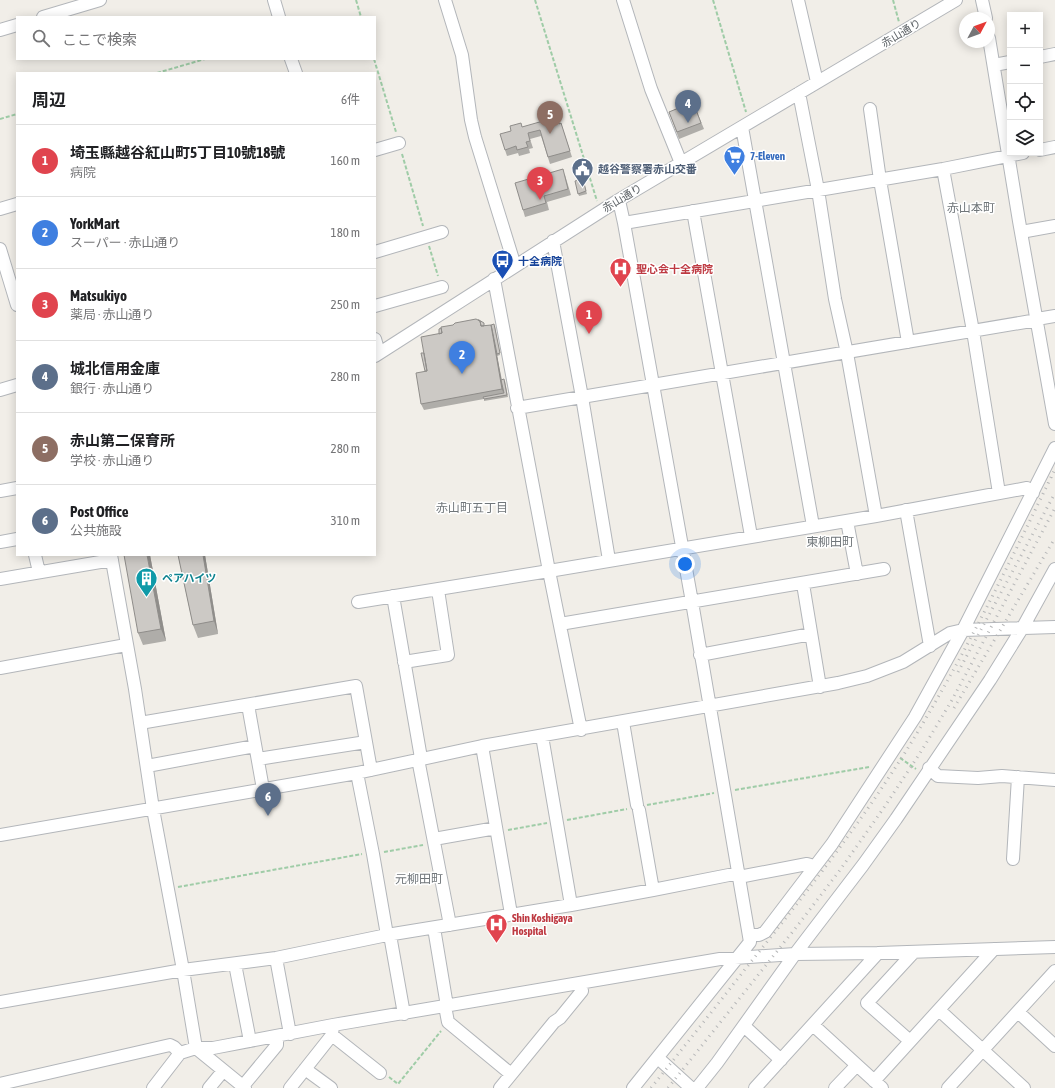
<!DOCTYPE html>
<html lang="ja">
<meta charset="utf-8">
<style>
:root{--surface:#fff;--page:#f6f6f6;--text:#202124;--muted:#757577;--line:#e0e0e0;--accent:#ea580c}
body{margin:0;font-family:"Asap Condensed","Noto Sans JP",sans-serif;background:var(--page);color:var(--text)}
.controls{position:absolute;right:12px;top:12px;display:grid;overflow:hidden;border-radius:0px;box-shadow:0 2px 10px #0003}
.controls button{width:36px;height:36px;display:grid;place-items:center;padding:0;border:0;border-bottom:1px solid var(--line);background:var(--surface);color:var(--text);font:20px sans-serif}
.compass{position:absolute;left:959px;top:12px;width:36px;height:36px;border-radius:50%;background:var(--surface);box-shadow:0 2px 10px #0003;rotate:49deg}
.you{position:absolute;left:685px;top:564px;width:14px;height:14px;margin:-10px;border:3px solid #fff;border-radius:50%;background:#1a73e8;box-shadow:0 0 0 6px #1a73e833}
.badge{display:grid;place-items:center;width:26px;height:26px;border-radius:50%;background:var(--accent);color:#fff;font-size:13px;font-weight:700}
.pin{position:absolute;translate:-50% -33px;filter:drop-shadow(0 1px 2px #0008)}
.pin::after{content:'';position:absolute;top:21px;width:14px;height:12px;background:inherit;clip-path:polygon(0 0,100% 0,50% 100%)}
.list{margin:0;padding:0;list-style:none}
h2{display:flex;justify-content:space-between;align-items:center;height:52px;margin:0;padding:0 16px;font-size:17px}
h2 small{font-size:13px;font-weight:400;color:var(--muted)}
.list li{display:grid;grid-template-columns:26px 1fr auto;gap:12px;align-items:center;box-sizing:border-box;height:72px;padding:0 16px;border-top:1px solid var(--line)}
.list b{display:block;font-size:15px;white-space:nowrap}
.list p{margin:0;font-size:13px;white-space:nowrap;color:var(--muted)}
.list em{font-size:13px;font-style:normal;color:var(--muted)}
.icon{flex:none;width:22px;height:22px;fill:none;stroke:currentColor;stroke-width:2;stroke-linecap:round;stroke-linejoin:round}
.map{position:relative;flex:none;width:1055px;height:1088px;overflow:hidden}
.search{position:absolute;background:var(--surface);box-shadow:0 2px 10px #0003;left:16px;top:16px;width:360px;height:44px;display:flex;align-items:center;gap:10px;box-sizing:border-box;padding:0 14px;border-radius:0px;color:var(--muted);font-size:15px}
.panel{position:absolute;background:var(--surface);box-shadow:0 2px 10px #0003;left:16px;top:72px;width:360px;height:484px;border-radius:0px}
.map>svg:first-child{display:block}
</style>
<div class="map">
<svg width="1055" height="1088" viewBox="0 0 1055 1088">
<rect width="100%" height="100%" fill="#f1eee8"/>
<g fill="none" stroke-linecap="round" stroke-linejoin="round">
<defs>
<path id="minor" d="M 274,0 L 279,17
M 445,0 L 462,55 L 471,120 L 475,137 L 515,266
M 623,0 L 651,89 L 681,163
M 798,0 L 817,82
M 982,0 L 986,18
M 43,17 L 100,0
M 0,30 L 17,25
M 989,38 L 1019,221 L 1055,424
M 1040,57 L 1055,54
M 291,59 L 296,73
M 994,65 L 1010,62
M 799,93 L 818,190 L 835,299 L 847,353 L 876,516
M 870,109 L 880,180 L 908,342
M 742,127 L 813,526
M 375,150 L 399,143
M 1040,150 L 1055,147
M 943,169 L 973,331 L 999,493
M 617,201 L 620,205 L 624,223 L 692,602 L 750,942 L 633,1088
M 0,209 L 17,204
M 693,211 L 751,536
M 624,223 L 943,169 L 1023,153
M 1021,232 L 1055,226
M 553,241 L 582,397 L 609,560
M 0,249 L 17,305
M 375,252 L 442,232
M 494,279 L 549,571 L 581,730
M 375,306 L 442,287
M 1037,319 L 1055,316
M 375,339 L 379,353
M 375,356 L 617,201 L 956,0
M 0,390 L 17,385
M 517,408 L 1037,320
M 0,491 L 17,488
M 906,510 L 930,646
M 847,521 L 857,574
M 0,542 L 17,539
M 35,555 L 39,572
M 111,555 L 135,689 L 153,809 L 183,970 L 196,1048 L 245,1088
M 0,579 L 112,560
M 803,584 L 820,687
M 393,596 L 421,758
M 358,602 L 549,571 L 876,516 L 1027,488 L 1033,493
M 560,624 L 884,569
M 700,655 L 811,634
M 404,662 L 448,655 L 438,590
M 0,668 L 126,645
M 248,705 L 263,789
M 623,722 L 637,805
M 140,723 L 356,686 L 371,770
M 482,746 L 511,914
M 258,759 L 366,742
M 418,759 L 450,925
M 147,766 L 255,746
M 929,768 L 938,776 L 978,778 L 1002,776 L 1055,780
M 357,773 L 373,854 L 387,935
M 639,810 L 653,890
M 0,835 L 357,773 L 482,746 L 838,683 L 867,676 L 903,662 L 950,633 L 963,630 L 1055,627
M 434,839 L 496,828
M 1013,859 L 1018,777
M 739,877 L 807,864 L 814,866
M 571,905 L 653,890 L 739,873
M 434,928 L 447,1006
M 390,935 L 404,1014
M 750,935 L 759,935 L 765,932 L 832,844 L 915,717 L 963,630 L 1055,448
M 276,958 L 290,1034
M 235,964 L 250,1041
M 0,1002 L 183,970 L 276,958 L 387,935 L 571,905 L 542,736
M 445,1006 L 448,1022 L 511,1074
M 939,1010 L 1024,1088
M 1018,1012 L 1055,1046
M 813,1025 L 882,1088
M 744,1026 L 781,1060
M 332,1035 L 380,1073
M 910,1041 L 867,1003 L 914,952
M 658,1058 L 691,1088
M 305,1069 L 331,1088
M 874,1081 L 994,949
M 0,1084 L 170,1045 L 174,1047 L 180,1053
M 243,1086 L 277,1045 L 277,1036
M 153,1088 L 180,1053 L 196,1048 L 213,1048 L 333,1025 L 720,959 L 795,954 L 878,953 L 1055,947
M 209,1088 L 223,1071
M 290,1088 L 332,1035 L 333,1025
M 500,1088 L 554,1022 L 560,1018 L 582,991 L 580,983
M 697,1088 L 717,1063 L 795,954 L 863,865 L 896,819 L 990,680 L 1023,627 L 1055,569
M 755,1088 L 878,953
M 835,1088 L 857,1065
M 948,1088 L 1055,971"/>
</defs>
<use href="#minor" stroke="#b3b6ba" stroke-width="14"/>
<path stroke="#9fcca7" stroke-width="2" stroke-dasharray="4 2" stroke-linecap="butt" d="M 356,0 L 361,17
M 535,0 L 597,201
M 713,0 L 746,112
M 893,0 L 899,22
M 374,59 L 396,132
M 157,73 L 205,59
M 0,119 L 17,114
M 402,154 L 423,226
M 429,246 L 438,276
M 900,758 L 916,769
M 735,790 L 869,767
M 647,805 L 714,793
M 567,820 L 627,809
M 508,830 L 547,823
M 384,852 L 423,845
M 178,887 L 362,854
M 389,1077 L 398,1084 L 441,1031"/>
<use href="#minor" stroke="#fff" stroke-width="12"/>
<path stroke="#b6b7b8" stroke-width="3" stroke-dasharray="1 5" stroke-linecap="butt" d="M 958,672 L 1055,493
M 954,708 L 1055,538
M 651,1088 C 683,1048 715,1008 746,968 C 804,896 862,822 911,743 C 965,655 1010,562 1055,469
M 668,1088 L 798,925 L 840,870 L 883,809 L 922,750 L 952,700 L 1055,508"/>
</g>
<path fill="#afada9" d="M 693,102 L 704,129 L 679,139 L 669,112 Z
M 561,123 L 572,157 L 550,164 L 541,136 L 530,139 L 533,148 L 529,149 L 530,153 L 519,156 L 518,153 L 507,156 L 505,150 L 522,127 Z
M 565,175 L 571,195 L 547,202 L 549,210 L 525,217 L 523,210 Z
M 583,179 L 587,194 L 579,196 L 575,181 Z
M 491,325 L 495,326 L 500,355 L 497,356 L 502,380 L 505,381 L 508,397 L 484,401 L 484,399 L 424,410 L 421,404 L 425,371 L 424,353 L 485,326 Z
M 150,555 L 166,641 L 143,645 L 138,633 Z
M 178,555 L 205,555 L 218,634 L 198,638 L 193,625 Z"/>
<path fill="#8f8d8a" d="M 491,325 L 493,331 L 504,395 L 502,389 Z
M 147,555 L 150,555 L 166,641 L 161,629 Z
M 203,555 L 205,555 L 218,634 L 214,621 Z"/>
<path fill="#ccc9c5" stroke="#8f8d8a" d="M 693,102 L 701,123 L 677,132 L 669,112 Z
M 557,117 L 559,124 L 561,123 L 570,151 L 548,157 L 540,130 L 528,133 L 530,141 L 526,142 L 528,147 L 517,150 L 516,146 L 505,150 L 500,134 L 511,131 L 510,126 L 521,123 L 522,127 Z
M 563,169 L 568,189 L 544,196 L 546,203 L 523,210 L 515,183 Z
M 583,179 L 586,191 L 578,194 L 575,181 Z
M 476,319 L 480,321 L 481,326 L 491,325 L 502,389 L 421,404 L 416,373 L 427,371 L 421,337 L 442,333 L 441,327 L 453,325 L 455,323 Z
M 478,320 L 479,320 L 484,323 L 484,326 L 481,326 L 480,321 Z
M 494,324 L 500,353 L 497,354 L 492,329 L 491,325 Z
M 441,328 L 442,333 L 439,334 L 439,329 Z
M 421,353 L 424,353 L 427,371 L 425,371 Z
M 504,379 L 507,395 L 484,399 L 483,397 L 504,393 L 501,380 Z
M 124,555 L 147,555 L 161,629 L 138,633 Z
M 178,555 L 203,555 L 214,621 L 193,625 Z"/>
<defs>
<symbol id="supermarket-pin" viewBox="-11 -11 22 30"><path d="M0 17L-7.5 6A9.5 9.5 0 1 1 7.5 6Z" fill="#3f7fe0" stroke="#fff"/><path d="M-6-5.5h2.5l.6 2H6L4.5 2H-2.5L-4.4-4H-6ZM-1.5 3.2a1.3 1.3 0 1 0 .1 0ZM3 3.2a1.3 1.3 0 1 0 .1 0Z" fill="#fff"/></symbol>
<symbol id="civic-pin" viewBox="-11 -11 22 30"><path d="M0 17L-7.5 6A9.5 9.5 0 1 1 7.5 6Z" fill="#5c6f8a" stroke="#fff"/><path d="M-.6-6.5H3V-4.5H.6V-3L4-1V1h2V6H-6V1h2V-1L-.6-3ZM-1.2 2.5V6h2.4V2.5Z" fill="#fff"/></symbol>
<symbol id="bus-pin" viewBox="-11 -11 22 30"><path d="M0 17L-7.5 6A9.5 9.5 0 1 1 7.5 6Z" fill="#1a4fb4" stroke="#fff"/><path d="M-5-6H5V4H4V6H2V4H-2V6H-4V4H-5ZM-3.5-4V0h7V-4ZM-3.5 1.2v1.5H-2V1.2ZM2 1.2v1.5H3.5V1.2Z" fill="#fff"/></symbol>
<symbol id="hospital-pin" viewBox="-11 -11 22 30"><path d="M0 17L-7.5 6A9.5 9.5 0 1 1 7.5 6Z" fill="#e0444e" stroke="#fff"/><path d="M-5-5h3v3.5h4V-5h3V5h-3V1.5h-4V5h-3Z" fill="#fff"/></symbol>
<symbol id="building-pin" viewBox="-11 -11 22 30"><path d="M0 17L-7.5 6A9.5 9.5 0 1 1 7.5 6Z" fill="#0f9aa8" stroke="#fff"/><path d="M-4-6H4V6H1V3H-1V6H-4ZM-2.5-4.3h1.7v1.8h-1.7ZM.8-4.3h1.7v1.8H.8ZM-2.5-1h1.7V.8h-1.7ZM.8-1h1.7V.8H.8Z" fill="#fff"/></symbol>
</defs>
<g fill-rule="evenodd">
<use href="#supermarket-pin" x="722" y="144" width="25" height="34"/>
<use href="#civic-pin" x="570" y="156" width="25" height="34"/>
<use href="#bus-pin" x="490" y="248" width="25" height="34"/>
<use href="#hospital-pin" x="608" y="256" width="25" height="34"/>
<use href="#building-pin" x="134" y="566" width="25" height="34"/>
<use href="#hospital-pin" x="484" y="912" width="25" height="34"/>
</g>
<g text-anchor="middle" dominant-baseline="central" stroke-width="3" stroke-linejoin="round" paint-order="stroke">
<g font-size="11" fill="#5f6468" stroke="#fff">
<text transform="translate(901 33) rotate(-31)">赤山通り</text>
<text transform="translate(622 198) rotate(-31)">赤山通り</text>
</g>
<g font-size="11" font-weight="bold" fill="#366cbe" stroke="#fff" text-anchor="start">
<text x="750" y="156">7-Eleven</text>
</g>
<g font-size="11" font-weight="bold" fill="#4e5e75" stroke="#fff" text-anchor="start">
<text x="598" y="169">越谷警察署赤山交番</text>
</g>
<g font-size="11" font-weight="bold" fill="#164399" stroke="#fff" text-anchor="start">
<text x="518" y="261">十全病院</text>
</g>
<g font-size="11" font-weight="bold" fill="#be3a42" stroke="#fff" text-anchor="start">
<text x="636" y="269">聖心会十全病院</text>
<text x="512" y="918">Shin Koshigaya<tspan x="512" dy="13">Hospital</tspan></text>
</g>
<g font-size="11" font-weight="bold" fill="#0d838f" stroke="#fff" text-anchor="start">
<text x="162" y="578">ペアハイツ</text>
</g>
<g font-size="12" fill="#70767a" stroke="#fff">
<text x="971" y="208">赤山本町</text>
<text x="472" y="508">赤山町五丁目</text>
<text x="830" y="542">東柳田町</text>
<text x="419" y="879">元柳田町</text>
</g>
</g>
</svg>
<div class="controls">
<button>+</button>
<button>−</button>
<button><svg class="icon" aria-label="locate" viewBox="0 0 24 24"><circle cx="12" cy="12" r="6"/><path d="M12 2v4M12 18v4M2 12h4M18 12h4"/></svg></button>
<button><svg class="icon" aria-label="layers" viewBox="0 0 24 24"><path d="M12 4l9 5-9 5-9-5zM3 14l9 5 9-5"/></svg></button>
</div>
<svg class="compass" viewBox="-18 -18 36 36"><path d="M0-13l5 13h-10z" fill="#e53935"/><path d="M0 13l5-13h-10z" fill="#757577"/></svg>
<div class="you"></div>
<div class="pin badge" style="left:589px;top:334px;background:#e0444e">1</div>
<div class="pin badge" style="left:462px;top:374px;background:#3f7fe0">2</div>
<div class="pin badge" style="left:540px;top:200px;background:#e0444e">3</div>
<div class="pin badge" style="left:688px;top:123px;background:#5c6f8a">4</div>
<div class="pin badge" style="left:550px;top:134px;background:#8d6e63">5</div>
<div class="pin badge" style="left:268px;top:816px;background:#5c6f8a">6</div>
<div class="search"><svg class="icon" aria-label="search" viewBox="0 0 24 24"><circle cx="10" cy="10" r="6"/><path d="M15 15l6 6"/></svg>ここで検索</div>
<section class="panel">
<h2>周辺<small>6件</small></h2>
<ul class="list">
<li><span class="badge" style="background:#e0444e">1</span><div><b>埼玉縣越谷紅山町5丁目10號18號</b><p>病院</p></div><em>160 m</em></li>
<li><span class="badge" style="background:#3f7fe0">2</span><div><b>YorkMart</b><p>スーパー · 赤山通り</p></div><em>180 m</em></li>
<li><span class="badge" style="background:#e0444e">3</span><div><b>Matsukiyo</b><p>薬局 · 赤山通り</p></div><em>250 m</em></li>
<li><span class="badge" style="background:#5c6f8a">4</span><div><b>城北信用金庫</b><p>銀行 · 赤山通り</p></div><em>280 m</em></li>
<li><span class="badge" style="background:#8d6e63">5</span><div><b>赤山第二保育所</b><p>学校 · 赤山通り</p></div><em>280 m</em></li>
<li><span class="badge" style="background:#5c6f8a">6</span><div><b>Post Office</b><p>公共施設</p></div><em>310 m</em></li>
</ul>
</section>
</div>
